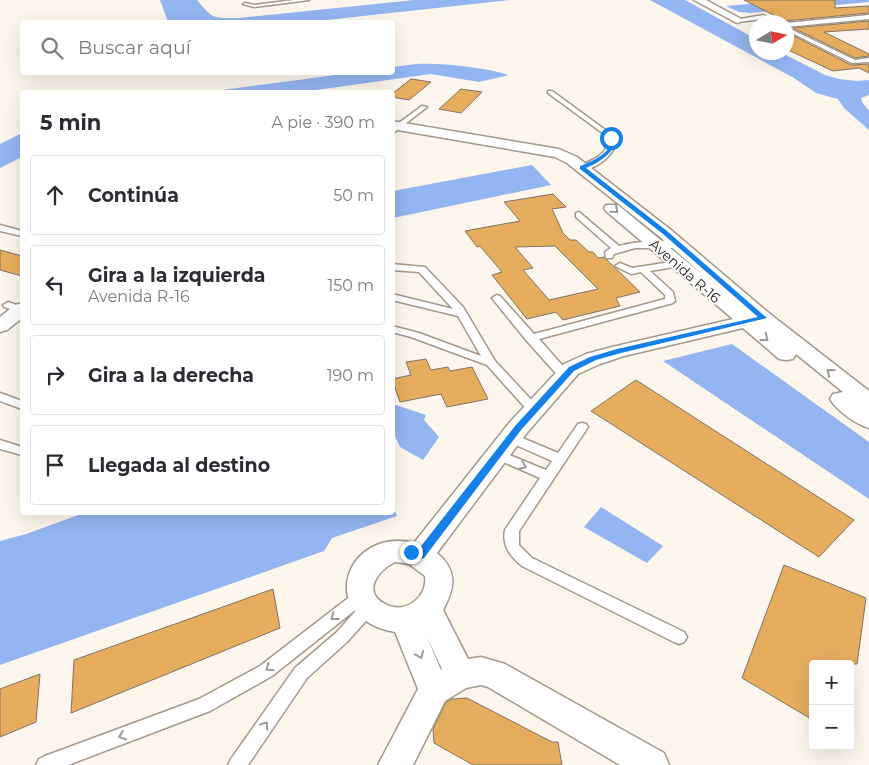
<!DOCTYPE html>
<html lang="es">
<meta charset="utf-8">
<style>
:root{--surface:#fff;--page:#f2f2f3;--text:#2b2b33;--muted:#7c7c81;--line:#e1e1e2}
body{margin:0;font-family:Montserrat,sans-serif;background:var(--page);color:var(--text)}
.controls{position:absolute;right:15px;bottom:15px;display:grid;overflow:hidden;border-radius:5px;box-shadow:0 5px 20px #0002}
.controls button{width:45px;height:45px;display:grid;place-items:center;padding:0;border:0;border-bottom:1px solid var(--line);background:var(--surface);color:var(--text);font:25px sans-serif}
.compass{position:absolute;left:749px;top:15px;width:45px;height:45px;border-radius:50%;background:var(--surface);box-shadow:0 5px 20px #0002;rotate:80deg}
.stop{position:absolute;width:15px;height:15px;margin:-11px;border:4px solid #1580e7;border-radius:50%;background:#fff}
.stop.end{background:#1580e7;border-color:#fff;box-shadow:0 1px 5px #0008}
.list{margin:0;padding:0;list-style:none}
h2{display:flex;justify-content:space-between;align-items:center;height:65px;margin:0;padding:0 20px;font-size:21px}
h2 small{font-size:16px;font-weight:400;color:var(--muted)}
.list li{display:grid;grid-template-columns:32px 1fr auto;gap:15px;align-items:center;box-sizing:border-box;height:80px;margin:0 10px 10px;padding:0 10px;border:1px solid var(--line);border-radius:5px}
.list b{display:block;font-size:19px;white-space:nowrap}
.list p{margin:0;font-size:16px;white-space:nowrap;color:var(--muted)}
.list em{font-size:16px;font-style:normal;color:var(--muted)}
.icon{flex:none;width:28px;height:28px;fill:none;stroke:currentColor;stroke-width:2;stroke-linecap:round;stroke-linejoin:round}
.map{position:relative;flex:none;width:869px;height:765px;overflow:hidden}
.search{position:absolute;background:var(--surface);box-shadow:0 5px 20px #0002;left:20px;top:20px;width:375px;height:55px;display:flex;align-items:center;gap:12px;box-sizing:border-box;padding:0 18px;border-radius:5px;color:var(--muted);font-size:19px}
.panel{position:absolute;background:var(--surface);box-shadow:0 5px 20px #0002;left:20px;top:90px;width:375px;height:425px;border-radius:5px}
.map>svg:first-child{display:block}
</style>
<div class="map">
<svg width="869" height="765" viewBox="0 0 869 765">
<rect width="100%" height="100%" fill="#fdf6ed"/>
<path fill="#93b5f1" d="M 160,0 L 197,0 C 213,20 214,18 239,18 L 414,0 L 511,0 L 308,22 L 168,22 Z
M 650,0 L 685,0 L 756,39 L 756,52 L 782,53 L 825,75 L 839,79 L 857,81 L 869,80 L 869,95 L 861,98 L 862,102 L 869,111 L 869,130 L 844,108 L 838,99 L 816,93 L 794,78 Z
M 793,0 L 869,0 L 869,2 L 750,13 L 739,12 L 726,6 Z
M 416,64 C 448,63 479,67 509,75 L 479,82 L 431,74 L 302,92 L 207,92 L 351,73 L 392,72 L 393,67 Z
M 22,133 L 22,157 L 0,168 L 0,144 Z
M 532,165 L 551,185 L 393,218 L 393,191 Z
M 732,344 L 869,442 L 869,499 L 663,361 Z
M 393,404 L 426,415 L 424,420 L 439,437 L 423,460 L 400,447 L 395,436 L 393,436 Z
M 393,505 L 397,516 L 332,538 L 324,551 L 0,665 L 0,541 L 26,534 L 84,513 L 392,512 Z
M 601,507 L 663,546 L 647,563 L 584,527 Z"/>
<path fill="#e7ad5f" stroke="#7e7366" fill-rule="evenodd" d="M 744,0 L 835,0 L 835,8 L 869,6 L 869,13 L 785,21 Z
M 869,21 L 869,29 L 824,32 L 869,54 L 869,56 L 855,58 L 793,28 Z
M 786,32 L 851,65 L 869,64 L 869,73 L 859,68 L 833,71 L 786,49 Z
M 411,79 L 431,82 L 409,100 L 392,97 L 392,94 Z
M 461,89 L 482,92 L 461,113 L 439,109 Z
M 553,194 L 566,207 L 552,209 L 563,233 L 570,240 L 576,240 L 589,252 L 593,252 L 598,258 L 604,257 L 640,292 L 616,298 L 620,306 L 563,320 L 556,312 L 527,319 L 492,275 L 502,272 L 480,246 L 477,247 L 465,231 L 520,221 L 504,202 ZM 555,246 L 598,289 L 549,300 L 543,293 L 523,270 L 533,268 L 515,247 Z
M 0,250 L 22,256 L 22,276 L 0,270 Z
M 426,359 L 431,370 L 448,367 L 450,371 L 472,367 L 488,399 L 447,407 L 441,394 L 400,402 L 392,379 L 411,375 L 406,362 Z
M 636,380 L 854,520 L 819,557 L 591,411 Z
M 784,565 L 866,598 L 857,664 L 813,664 L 813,720 L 742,678 Z
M 273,589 L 280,628 L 71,713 L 74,660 Z
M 40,674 L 36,722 L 0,737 L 0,689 Z
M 467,698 L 552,742 L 558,742 L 562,765 L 473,765 L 434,743 L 433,729 L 446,702 L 452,699 Z"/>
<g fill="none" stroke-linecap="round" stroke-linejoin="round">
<defs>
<path id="lane" d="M 294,0 L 309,0 L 254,7 L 243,4 L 245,3 L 254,5 Z
M 763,15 L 778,22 L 772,22 L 762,19 L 738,22 L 735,20 Z
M 869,15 L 869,19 L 786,27 L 786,23 Z
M 786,27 L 855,60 L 869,58 L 869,62 L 852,63 L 786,30 Z
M 548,91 L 552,91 L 608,132 L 614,139 L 615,145 C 611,158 593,171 579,170 L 579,166 C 592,161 616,151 604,134 L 548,93 Z
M 422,106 L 427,107 L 392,134 L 392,128 Z
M 579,212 L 619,246 C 633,242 673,237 684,245 L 680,248 L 635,248 L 614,254 L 612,258 L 606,258 L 605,252 L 611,248 L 576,217 L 576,213 Z
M 0,225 L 22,231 L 22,236 L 0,231 Z
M 677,261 L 682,264 L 680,266 L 650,271 L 673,292 L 675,301 L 673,303 L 539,339 L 569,373 L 571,376 L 569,379 L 561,379 L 526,340 L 492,298 L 497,295 L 500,296 L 534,334 L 665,299 L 665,295 L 641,272 L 631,274 L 615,266 L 620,263 L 632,268 Z
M 392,264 L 425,267 L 463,307 L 495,361 L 538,407 L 540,410 L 538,413 L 530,413 L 487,365 L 411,337 L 392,332 L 392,326 L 419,333 L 481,356 L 458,316 L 392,300 L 392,294 L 453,309 L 419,272 L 392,270 Z
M 8,302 L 22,307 L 22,313 L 4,307 L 3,305 Z
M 0,393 L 22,401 L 22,409 L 0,401 Z
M 582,423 L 586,424 L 588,427 L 519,531 L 519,545 L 532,558 L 684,632 L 687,637 L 684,642 L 679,644 L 674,642 L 522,566 C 510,556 502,546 505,530 L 540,478 L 494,458 L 492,455 L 494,452 L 502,452 L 546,470 L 552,461 L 507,441 L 505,438 L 507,435 L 515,435 L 558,453 L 578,424 Z
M 0,440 L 22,447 L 22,455 L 0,449 Z
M 361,591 L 366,592 L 368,597 L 365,602 L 373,603 L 376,608 L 373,613 L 347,642 L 307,678 L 248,765 L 228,765 L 231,759 L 295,668 L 337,632 L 359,607 L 272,676 L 210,711 L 68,765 L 36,765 L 39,759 L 45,756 L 199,699 L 260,666 L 356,592 Z"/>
<path id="street" d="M 694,0 L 706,0 L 743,20 L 738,23 L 735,22 Z
M 392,121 L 559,149 L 577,157 L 671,230 L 770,314 L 869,391 L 869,428 C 856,424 837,411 830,399 L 833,394 L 843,392 L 796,354 L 793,359 L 786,360 L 779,359 L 743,328 L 624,356 L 600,364 L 578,374 L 526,434 L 437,553 C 458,571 455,588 443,610 L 468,659 L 481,657 L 505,664 L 664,753 L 669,765 L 620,765 L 488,687 L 481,685 L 466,688 L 445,701 L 413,765 L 378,765 L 418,689 L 395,632 C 313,617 347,526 414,543 L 510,422 L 564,364 L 586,354 L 612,347 L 733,319 L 606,211 L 604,208 L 606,205 L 618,205 L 703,275 L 659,236 L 567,163 L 555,157 L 392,129 ZM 395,562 L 409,564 L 425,576 C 428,596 407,614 387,605 C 361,593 377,571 395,562 ZM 426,635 L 442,669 L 441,670 Z
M 22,303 L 22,318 L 7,330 L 0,332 L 0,317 L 15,305 Z"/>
</defs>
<use href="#lane" stroke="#a4988a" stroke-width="3"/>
<use href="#street" stroke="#a4988a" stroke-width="3"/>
<use href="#lane" fill="#fff" fill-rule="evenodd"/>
<use href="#street" fill="#fff" fill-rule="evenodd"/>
</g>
<defs><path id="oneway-chevron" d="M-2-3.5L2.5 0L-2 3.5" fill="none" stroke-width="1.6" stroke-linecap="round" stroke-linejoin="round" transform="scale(1.25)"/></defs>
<g stroke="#9c9a98">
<use href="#oneway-chevron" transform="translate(615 210) rotate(41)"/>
<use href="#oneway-chevron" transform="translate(765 338) rotate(38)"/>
<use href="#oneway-chevron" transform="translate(830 372) rotate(-141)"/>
<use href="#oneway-chevron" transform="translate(523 466) rotate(23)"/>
<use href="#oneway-chevron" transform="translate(334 617) rotate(143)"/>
<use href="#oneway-chevron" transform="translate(420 655) rotate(68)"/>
<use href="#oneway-chevron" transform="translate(269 668) rotate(144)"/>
<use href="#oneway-chevron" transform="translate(265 725) rotate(-56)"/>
<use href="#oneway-chevron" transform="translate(122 736) rotate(159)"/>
</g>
<path fill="#1580e7" d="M 609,137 L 613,138 L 615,146 C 607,157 598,163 586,168 L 667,231 L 767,318 L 621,353 L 596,360 L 574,371 L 521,430 L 424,558 L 420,559 L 408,555 L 408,549 L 411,548 L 418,550 L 515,426 L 569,367 L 590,357 L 617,349 L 758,317 L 663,234 L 580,169 L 580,166 C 588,163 608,155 609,145 C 610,142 609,140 609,137 Z"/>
<g text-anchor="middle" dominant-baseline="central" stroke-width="4" stroke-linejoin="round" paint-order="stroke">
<g font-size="14" fill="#241f1a" stroke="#fff">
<text transform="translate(685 271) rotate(41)">Avenida R-16</text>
</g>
</g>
</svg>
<div class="controls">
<button>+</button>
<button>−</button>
</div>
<svg class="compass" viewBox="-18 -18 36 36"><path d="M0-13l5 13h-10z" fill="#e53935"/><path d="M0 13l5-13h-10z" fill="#7c7c81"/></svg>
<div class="stop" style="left:611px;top:138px"></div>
<div class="stop end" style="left:411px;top:552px"></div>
<div class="search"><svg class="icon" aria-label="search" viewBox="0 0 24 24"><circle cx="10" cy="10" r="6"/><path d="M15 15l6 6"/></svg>Buscar aquí</div>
<section class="panel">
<h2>5 min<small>A pie · 390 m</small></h2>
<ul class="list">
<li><svg class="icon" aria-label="ahead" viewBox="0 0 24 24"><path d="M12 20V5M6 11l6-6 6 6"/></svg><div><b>Continúa</b></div><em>50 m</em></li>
<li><svg class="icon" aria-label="left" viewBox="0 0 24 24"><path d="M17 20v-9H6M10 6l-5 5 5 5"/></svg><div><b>Gira a la izquierda</b><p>Avenida R-16</p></div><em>150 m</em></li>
<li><svg class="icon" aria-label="right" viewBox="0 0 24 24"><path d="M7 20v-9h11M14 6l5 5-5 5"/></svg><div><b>Gira a la derecha</b></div><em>190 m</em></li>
<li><svg class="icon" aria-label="arrive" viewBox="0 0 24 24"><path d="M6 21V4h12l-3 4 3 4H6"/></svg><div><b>Llegada al destino</b></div></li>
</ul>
</section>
</div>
